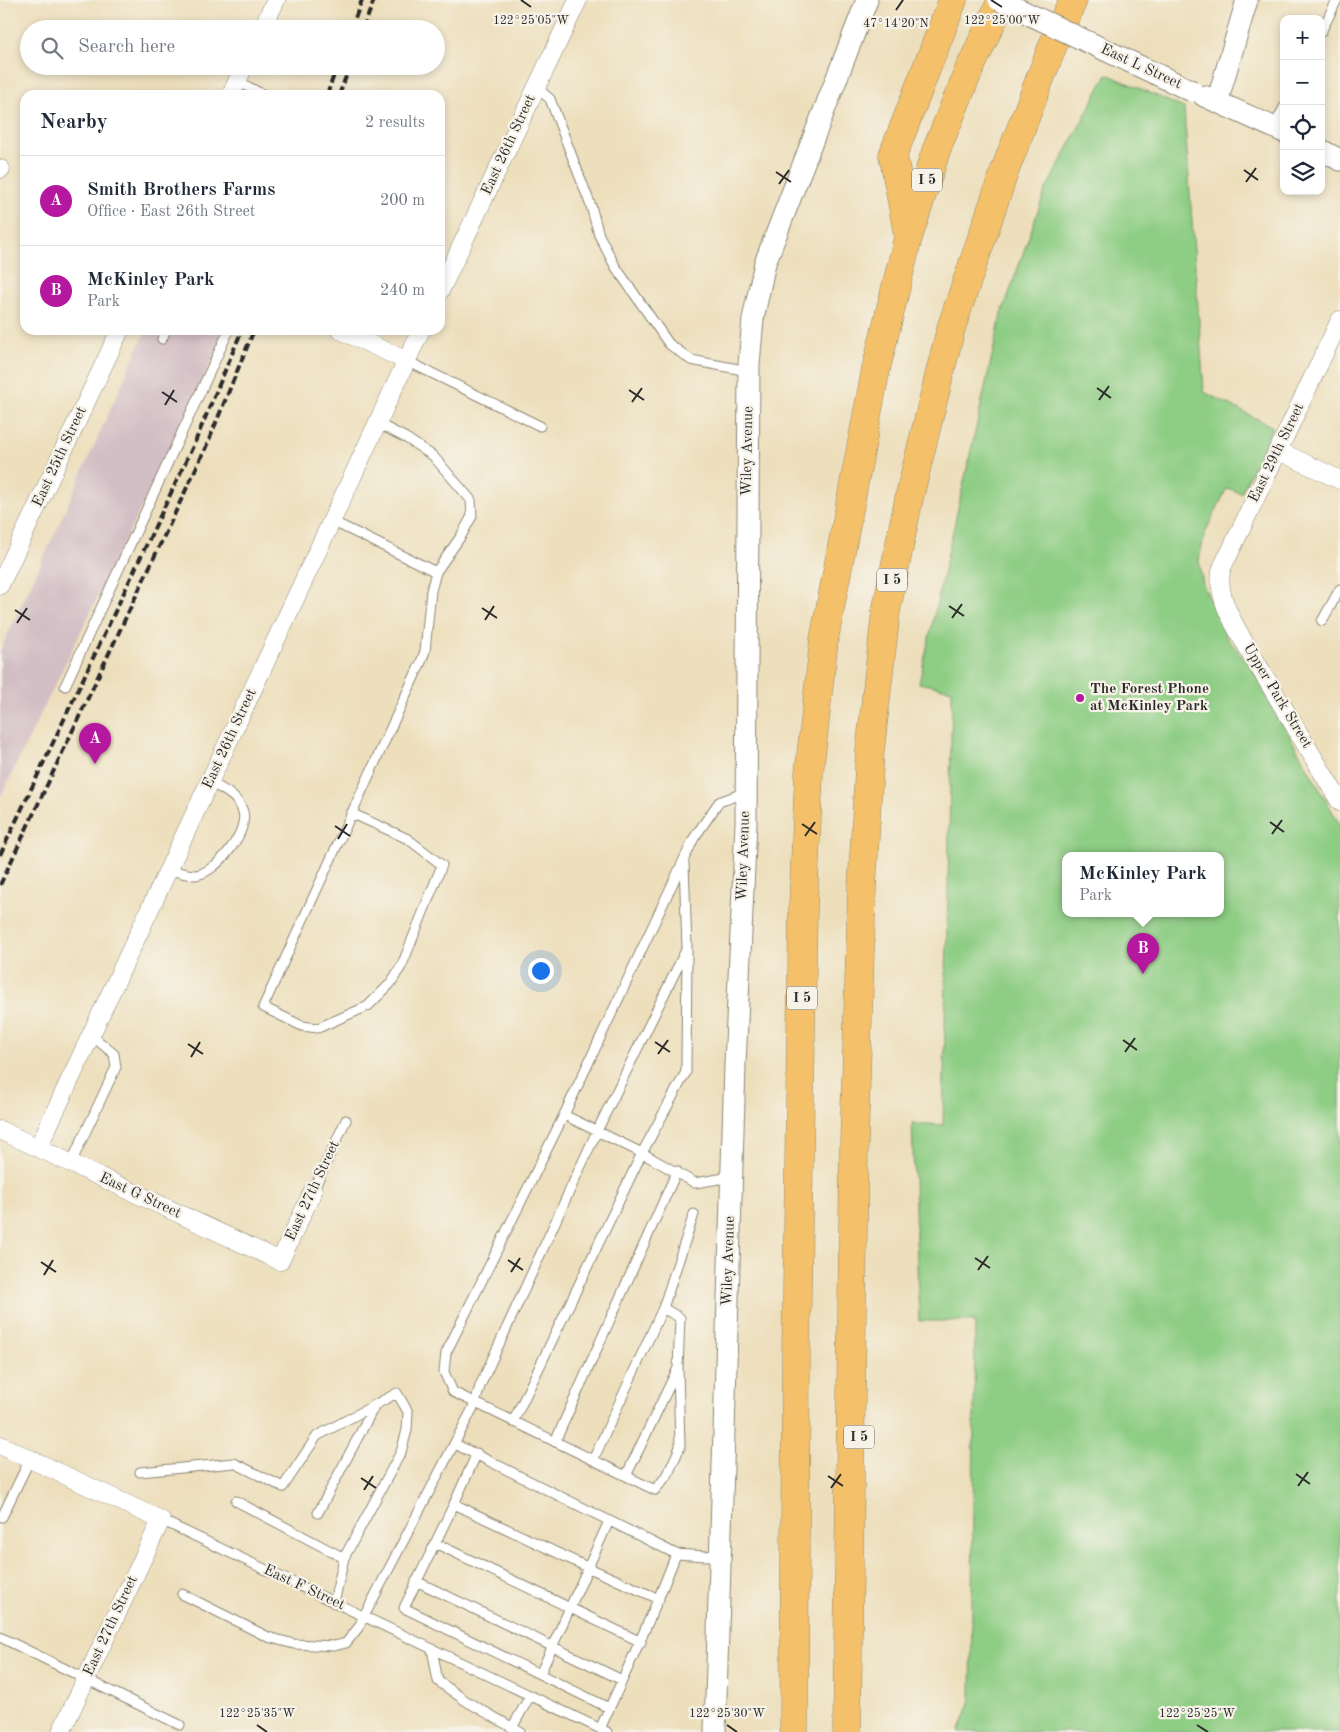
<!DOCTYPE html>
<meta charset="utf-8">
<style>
:root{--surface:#fff;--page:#f6f6f7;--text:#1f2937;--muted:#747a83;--line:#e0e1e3;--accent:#b5179e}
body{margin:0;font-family:"Old Standard TT",serif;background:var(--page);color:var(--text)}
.controls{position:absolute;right:15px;top:15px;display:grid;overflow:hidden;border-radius:10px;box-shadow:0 2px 8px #0003}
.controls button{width:45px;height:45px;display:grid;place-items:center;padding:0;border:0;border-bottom:1px solid var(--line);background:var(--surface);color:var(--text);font:25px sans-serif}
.you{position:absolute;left:540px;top:970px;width:18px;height:18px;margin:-12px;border:4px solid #fff;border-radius:50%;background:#1a73e8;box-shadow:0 0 0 8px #1a73e833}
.badge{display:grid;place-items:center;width:32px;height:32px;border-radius:50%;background:var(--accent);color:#fff;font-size:16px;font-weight:700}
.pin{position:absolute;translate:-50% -41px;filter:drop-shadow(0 1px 2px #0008)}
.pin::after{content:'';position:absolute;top:26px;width:18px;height:15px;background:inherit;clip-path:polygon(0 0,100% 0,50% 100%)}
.popup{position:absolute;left:1062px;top:852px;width:162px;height:65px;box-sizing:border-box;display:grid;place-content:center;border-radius:10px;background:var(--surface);filter:drop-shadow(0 1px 4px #0005);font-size:16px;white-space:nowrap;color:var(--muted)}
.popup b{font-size:19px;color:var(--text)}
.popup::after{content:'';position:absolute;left:50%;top:100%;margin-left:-10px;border:10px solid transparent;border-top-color:var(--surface)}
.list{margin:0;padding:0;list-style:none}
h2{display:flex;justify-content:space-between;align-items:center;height:65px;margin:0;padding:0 20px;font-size:21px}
h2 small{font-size:16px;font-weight:400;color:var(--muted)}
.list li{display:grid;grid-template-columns:32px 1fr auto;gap:15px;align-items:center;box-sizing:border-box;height:90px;padding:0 20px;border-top:1px solid var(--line)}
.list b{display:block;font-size:19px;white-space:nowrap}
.list p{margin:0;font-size:16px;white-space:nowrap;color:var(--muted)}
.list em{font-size:16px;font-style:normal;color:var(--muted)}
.icon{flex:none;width:28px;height:28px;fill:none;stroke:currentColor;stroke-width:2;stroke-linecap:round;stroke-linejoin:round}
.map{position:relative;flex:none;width:1340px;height:1732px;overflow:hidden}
.search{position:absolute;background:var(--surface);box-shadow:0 2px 8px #0003;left:20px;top:20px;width:425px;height:55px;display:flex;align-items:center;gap:12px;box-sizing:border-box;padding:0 18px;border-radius:28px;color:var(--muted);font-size:19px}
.panel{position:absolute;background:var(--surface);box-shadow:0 2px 8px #0003;left:20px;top:90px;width:425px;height:245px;border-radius:15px}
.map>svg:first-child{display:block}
</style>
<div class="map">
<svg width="1340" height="1732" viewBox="0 0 1340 1732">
<rect width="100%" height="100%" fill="#f7f3e8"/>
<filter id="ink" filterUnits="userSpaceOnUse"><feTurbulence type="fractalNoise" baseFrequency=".02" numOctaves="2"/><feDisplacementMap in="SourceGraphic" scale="10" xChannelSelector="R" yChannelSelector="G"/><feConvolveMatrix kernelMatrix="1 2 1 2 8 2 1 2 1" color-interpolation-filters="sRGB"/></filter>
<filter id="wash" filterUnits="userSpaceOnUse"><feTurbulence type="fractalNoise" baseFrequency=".0096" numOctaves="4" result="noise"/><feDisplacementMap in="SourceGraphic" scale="20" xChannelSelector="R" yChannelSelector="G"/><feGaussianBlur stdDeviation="1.12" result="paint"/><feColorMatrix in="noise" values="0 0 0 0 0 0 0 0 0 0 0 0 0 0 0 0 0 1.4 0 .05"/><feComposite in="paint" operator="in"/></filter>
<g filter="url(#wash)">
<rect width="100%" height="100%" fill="#eddfbc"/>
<path fill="#d2bec5" d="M 146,330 L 227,330 L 0,798 L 0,651 L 55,533 Z"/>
<path fill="#8ecd84" stroke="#5c7c58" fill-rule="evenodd" d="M 1107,74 L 1184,108 L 1204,392 L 1273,427 L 1241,493 L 1227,488 L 1205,533 L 1199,560 L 1203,585 L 1228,639 L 1249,664 L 1340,825 L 1340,1732 L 959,1732 L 971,1700 L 975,1321 L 919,1321 L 912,1123 L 943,1125 L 952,690 L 919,683 L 1001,316 L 1045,191 ZM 1066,855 L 1220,855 L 1220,913 L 1066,913 Z"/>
</g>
<g filter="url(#ink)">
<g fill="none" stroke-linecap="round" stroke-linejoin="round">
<defs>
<path id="service" d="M 1321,32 L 1337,0
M 237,81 L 264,95
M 537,88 L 550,99 L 591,206 L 599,235 L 615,266 L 669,344 L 691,360 L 748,371
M 1274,127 L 1284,107
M 162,339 L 166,330
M 407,361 L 540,426
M 332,521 L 436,572
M 1322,621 L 1340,589
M 65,686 L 229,330
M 351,813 L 408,839 L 442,865 L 402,965 L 390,984 L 368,1006 L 318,1028 L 302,1026 L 263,1007 L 421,662 L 425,651 L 431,591 L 436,572 L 461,536 L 472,516 L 471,500 L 433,456 L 406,438 L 377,423
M 168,870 C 177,871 186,875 195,875 C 216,874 252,829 242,809 C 236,795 222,789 209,782
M 564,1115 L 642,1153 L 695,1183 L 731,1177
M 71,1163 L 116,1067 L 114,1054 L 91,1035
M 313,1191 L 346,1120
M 678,1368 L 680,1447 L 668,1474 L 655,1490 L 453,1392 L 444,1372 L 446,1353 L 564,1115 L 694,838 L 719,802 L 746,792
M 513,1422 L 642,1153 L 686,1072 L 687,948 L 684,863
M 555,1442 L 677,1171
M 455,1444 L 676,1554 L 706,1556 L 720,1554
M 477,1453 L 454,1504 L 404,1608 L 609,1708
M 593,1460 L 663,1308 L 694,1214
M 140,1472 L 234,1463 L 283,1487 L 317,1436 L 397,1393 L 408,1412 L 407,1430 L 401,1452 L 344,1558 L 334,1603
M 626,1476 L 678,1368 L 680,1318 L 663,1308
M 236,1501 L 344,1558
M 454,1504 L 587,1567 L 659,1599
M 318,1513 L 374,1407
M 0,1516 L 2,1517 L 30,1459
M 161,1520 L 607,1732
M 435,1543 L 641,1642
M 416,1581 L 622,1680
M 182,1594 L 268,1637 L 294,1644 L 334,1646 L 346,1643 L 358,1628 L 475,1404 L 480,1386 L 597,1131 L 687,948
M 0,1637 L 180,1725
M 432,1649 L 438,1681 L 466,1701 L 520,1732
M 540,1674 L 609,1521
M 513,1726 L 530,1696
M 600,1729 C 626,1671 654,1614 676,1554"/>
<path id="minor" d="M 262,29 L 276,0
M 231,95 L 244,66
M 0,169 L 1,169
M 440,291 L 578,0
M 1340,320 L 1229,554 C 1226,559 1222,566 1221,572 C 1217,596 1232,620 1243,640 L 1340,802
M 340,330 L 407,361
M 1279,451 L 1340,480
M 0,585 L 120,330
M 0,1130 L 280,1261 L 313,1191
M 38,1148 L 421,330
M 0,1445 L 161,1520 L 61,1732"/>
<path id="tertiary" d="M 1204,96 L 1284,132
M 1217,102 L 1247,0
M 1321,150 L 1340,160
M 715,1732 L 735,1065 L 746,823 L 749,364 L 753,319 L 765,263 L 867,0"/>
<path id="motorway" d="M 908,234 L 893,155 L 953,0
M 794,1732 L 796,1355 L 803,907 L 809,773 L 824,640 L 876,369 L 908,238 L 936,151 L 969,70 L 1002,0
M 847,1732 L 854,1143 L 862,888 L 870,750 L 886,612 L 909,498 L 951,328 L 1005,170 L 1055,40 L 1073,0"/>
</defs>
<use href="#service" stroke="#8c8574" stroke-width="11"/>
<use href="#minor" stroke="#8c8574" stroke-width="19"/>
<use href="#tertiary" stroke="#8c8574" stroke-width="23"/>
<use href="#motorway" stroke="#8c8574" stroke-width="29"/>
<use href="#service" stroke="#fff" stroke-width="9"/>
<use href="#minor" stroke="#fff" stroke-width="18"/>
<use href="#tertiary" stroke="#fff" stroke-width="21"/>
<use href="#motorway" stroke="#f4c16a" stroke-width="28"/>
<path stroke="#2b2b2b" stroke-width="4" stroke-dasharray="8 4" stroke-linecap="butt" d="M 351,29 L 362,0
M 363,29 L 374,0
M 327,95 L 337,66
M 339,95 L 350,66
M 0,855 L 195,442 L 242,330
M 0,885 L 206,447 L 254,330"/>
<defs>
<path id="tertiary-bridge" d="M 999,0 L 1192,91"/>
</defs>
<use href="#tertiary-bridge" stroke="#8c8574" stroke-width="23" stroke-linecap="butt"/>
<use href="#tertiary-bridge" stroke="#fff" stroke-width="21"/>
</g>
</g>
<path fill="none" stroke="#2b2b2b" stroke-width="2" d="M 521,0 L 531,7M 991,0 L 1002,7M 896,10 L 903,0M 1244,170 L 1258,180M 776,172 L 791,182M 1246,182 L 1256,168M 779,184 L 789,170M 1097,388 L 1111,398M 629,390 L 644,400M 162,392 L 177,402M 1099,400 L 1109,386M 632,402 L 642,388M 165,405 L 174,390M 949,606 L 964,616M 482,608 L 497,618M 15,610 L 30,620M 952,618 L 962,604M 485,620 L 494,606M 17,623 L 27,608M 1270,822 L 1284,832M 802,824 L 817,834M 335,826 L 350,836M 1272,834 L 1282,820M 805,836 L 815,822M 338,839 L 347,824M 1123,1040 L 1137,1050M 655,1042 L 670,1052M 188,1044 L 203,1054M 1125,1052 L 1135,1038M 658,1054 L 668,1040M 191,1057 L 200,1042M 975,1258 L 990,1268M 508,1260 L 523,1270M 41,1262 L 56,1272M 978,1270 L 988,1256M 511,1272 L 520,1258M 44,1275 L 53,1260M 1296,1474 L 1310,1484M 828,1476 L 843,1486M 361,1478 L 376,1488M 1298,1486 L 1308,1472M 831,1488 L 841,1474M 364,1490 L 373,1476M 257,1725 L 267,1732M 727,1725 L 737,1732M 1197,1725 L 1208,1732"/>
<circle fill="#b5179e" stroke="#f7f3e8" stroke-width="2" cx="1080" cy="698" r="5"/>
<g text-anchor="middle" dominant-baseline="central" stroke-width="4.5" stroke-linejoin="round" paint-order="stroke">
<g fill="#f7f3e8" stroke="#686764" stroke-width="1">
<rect x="912" y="168.5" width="30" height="23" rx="4"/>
<rect x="877" y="568.5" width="30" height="23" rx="4"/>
<rect x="787" y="986.5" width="30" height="23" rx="4"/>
<rect x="844" y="1425.5" width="30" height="23" rx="4"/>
</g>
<g font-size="14" font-weight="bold" fill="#2b2b2b">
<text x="927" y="180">I 5</text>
<text x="892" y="580">I 5</text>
<text x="802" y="998">I 5</text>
<text x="859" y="1437">I 5</text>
</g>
<g font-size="15" fill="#2b2b2b" stroke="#f7f3e8">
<text transform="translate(1141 67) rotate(25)">East L Street</text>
<text transform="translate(509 145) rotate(-65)">East 26th Street</text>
<text transform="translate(748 451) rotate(-89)">Wiley Avenue</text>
<text transform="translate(1277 453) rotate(-64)">East 29th Street</text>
<text transform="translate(60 457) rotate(-65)">East 25th Street</text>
<text transform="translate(1277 696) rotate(59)">Upper Park Street</text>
<text transform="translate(230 739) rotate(-65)">East 26th Street</text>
<text transform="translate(744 856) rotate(-88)">Wiley Avenue</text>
<text transform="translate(313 1191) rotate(-65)">East 27th Street</text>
<text transform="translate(140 1196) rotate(25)">East G Street</text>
<text transform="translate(729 1261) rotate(-88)">Wiley Avenue</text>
<text transform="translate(304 1588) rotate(25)">East F Street</text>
<text transform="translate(111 1626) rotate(-65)">East 27th Street</text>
</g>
<g font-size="15" font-weight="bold" fill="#2b2b2b" stroke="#f7f3e8" text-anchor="start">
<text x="1090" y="689">The Forest Phone<tspan x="1090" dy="17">at McKinley Park</tspan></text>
</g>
</g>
<g font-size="12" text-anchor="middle" fill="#2b2b2b" stroke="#f7f3e8" stroke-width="4.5" stroke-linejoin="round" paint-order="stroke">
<text x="531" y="24">122°25'05"W</text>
<text x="1002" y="24">122°25'00"W</text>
<text x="896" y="27">47°14'20"N</text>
<text x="257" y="1717">122°25'35"W</text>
<text x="727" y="1717">122°25'30"W</text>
<text x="1197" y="1717">122°25'25"W</text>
</g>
</svg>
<div class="controls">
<button>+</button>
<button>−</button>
<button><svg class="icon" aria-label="locate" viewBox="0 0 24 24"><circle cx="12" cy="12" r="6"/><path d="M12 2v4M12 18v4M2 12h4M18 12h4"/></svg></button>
<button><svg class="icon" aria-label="layers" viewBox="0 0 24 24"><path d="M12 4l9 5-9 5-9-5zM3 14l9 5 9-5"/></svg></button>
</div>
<div class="you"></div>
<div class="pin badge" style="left:95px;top:764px">A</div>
<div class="pin badge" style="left:1143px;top:974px">B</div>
<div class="popup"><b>McKinley Park</b>Park</div>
<div class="search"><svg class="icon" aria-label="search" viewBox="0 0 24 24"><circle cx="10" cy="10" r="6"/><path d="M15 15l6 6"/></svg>Search here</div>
<section class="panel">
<h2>Nearby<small>2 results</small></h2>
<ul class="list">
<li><span class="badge">A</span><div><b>Smith Brothers Farms</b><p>Office · East 26th Street</p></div><em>200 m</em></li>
<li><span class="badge">B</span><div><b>McKinley Park</b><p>Park</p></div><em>240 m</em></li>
</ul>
</section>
</div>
